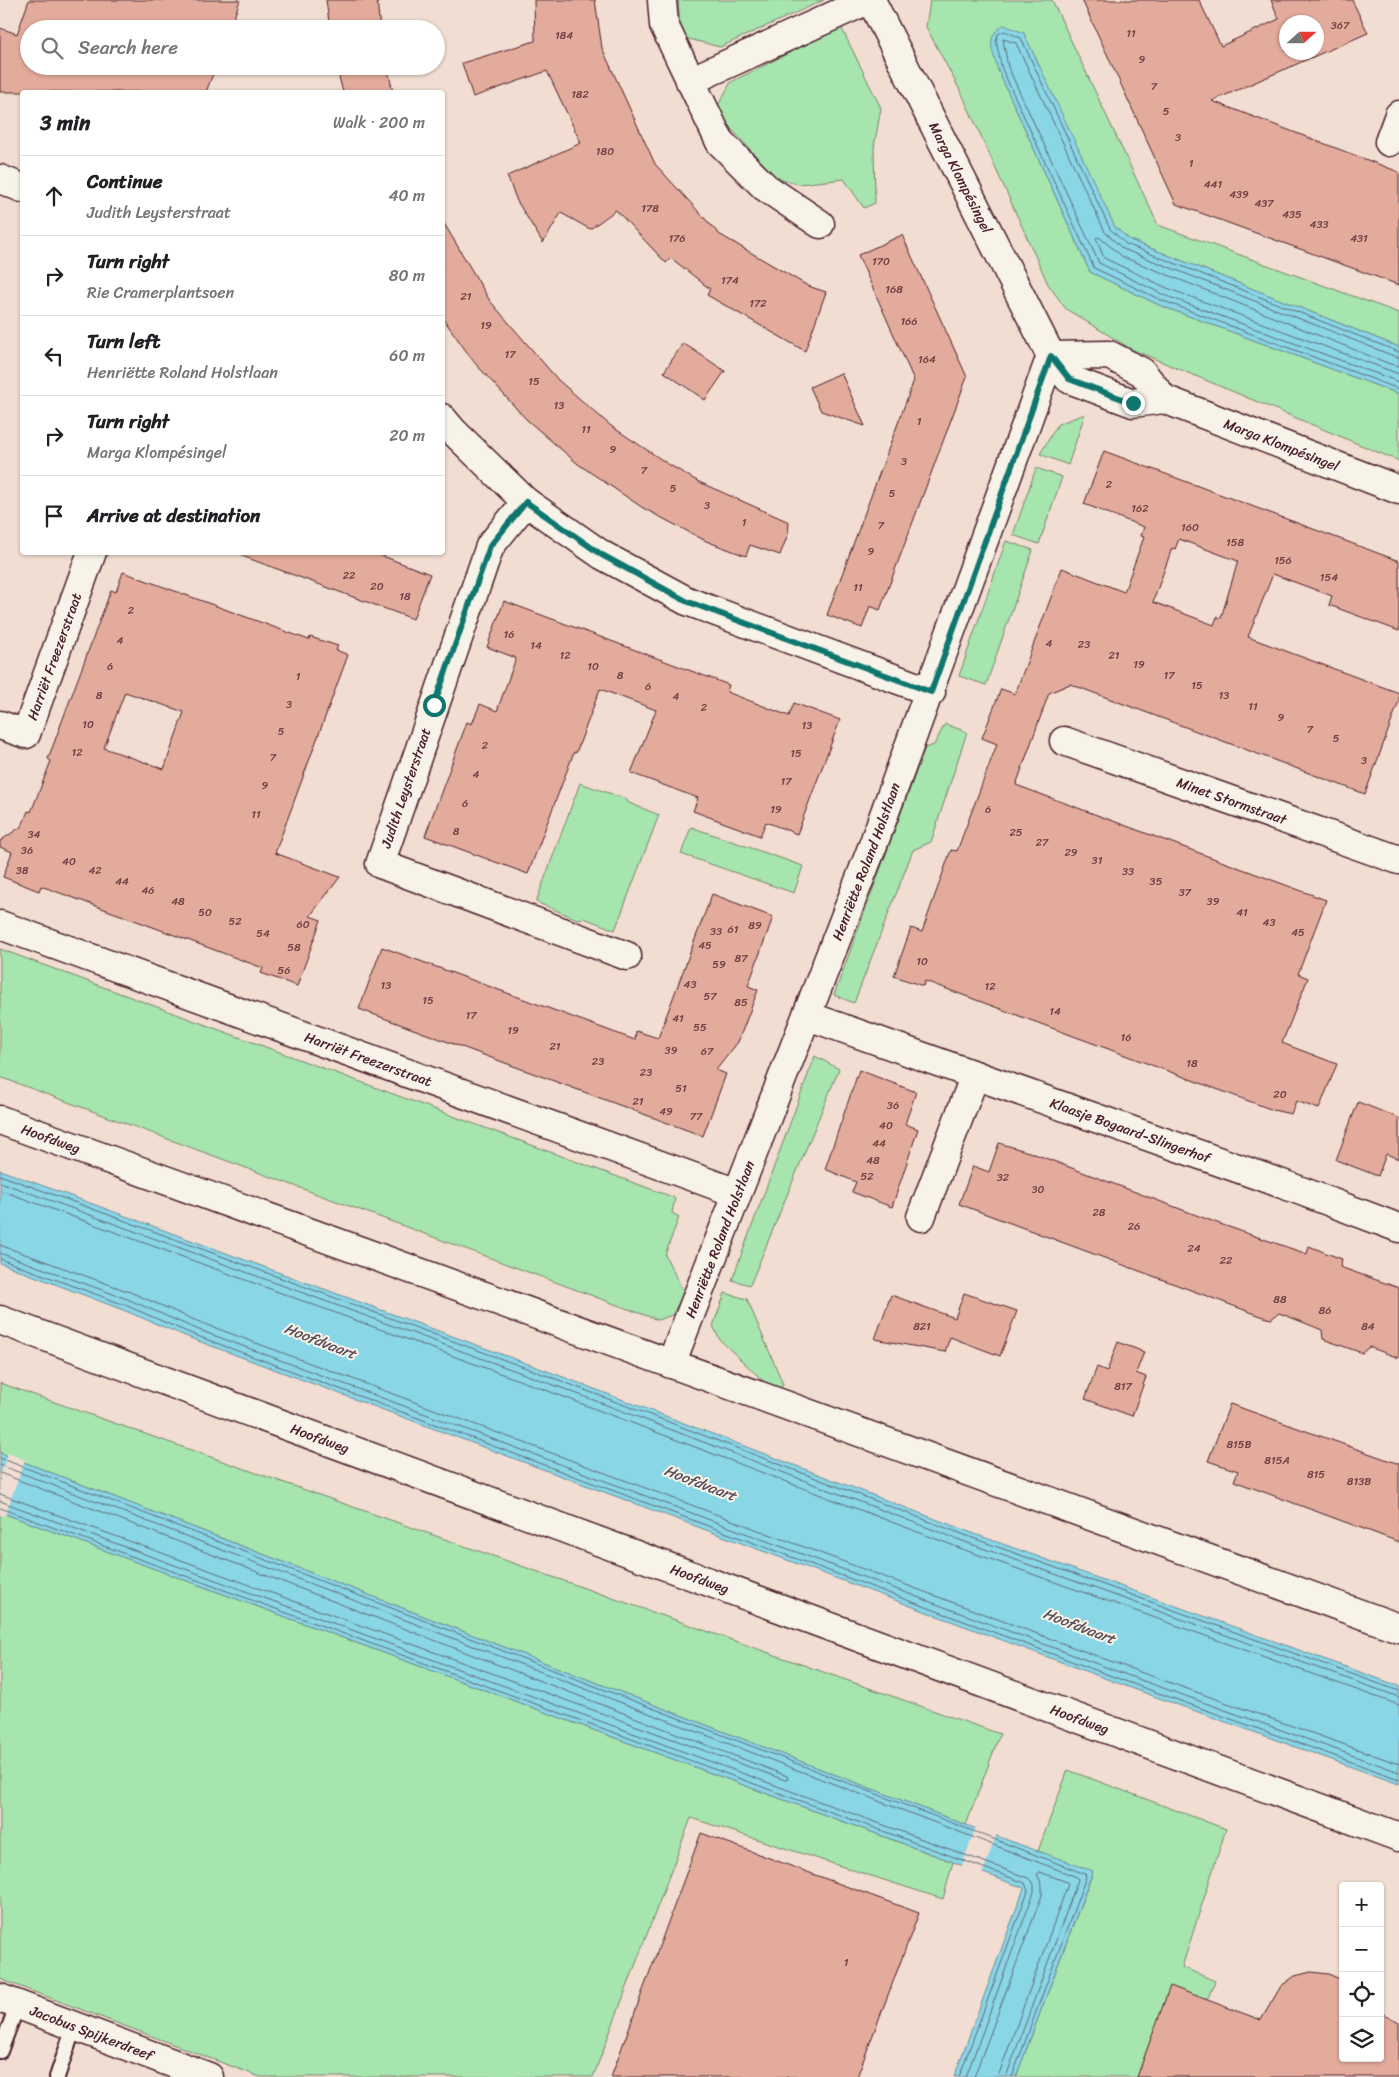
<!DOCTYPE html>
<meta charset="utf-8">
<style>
:root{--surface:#fff;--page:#f6f6f6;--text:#202124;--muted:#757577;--line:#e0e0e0}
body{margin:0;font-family:Sriracha,sans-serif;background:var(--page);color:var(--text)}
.controls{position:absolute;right:15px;bottom:15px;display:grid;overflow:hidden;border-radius:5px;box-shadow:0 1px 4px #0004}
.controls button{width:45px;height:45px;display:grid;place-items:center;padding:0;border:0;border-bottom:1px solid var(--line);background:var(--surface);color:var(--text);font:25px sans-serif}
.compass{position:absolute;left:1279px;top:15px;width:45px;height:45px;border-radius:50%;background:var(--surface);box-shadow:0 1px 4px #0004;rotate:69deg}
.stop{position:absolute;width:15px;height:15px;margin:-11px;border:4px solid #0f766e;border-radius:50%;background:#fff}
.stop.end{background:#0f766e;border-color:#fff;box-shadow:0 1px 5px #0008}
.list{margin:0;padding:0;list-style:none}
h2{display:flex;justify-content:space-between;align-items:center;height:65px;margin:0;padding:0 20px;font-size:21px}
h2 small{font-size:16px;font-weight:400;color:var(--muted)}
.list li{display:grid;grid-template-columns:32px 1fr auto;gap:15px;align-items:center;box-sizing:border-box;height:80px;padding:0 20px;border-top:1px solid var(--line)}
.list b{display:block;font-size:19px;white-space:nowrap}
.list p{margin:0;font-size:16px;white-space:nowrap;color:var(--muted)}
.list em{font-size:16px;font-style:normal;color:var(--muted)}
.icon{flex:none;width:28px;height:28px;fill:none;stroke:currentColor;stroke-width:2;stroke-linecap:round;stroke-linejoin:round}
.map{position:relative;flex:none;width:1399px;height:2077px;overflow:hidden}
.search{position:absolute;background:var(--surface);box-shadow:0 1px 4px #0004;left:20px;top:20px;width:425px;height:55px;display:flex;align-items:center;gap:12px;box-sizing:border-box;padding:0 18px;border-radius:28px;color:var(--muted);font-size:19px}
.panel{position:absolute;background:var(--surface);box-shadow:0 1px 4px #0004;left:20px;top:90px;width:425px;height:465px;border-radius:5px}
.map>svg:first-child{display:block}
</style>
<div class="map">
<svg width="1399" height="2077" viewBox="0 0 1399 2077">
<rect width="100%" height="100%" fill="#f1ddd1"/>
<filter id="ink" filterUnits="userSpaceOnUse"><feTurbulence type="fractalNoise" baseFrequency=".02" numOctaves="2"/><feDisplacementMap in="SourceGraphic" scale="10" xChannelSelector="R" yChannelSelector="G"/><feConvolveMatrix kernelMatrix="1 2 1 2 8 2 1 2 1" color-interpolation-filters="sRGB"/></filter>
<g filter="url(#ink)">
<path fill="#a6e5ad" stroke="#78826c" d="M 678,0 L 824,0 L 720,47 L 681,37 Z
M 933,0 L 1052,0 L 1158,225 L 1399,313 L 1399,347 L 1130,240 L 1115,227 L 998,70 L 1090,272 L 1159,305 L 1399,394 L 1399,461 L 1131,349 L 1066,309 L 1048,284 L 962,94 L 926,27 L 930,1 Z
M 841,27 L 881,108 L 874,147 L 875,203 L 864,208 L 844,179 L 798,184 L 777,179 L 715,111 L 731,82 Z
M 1085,414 L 1068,465 L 1040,454 L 1058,424 Z
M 1036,468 L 1062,477 L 1039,544 L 1013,535 Z
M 1006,541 L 1033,550 L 986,685 L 959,676 Z
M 945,724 L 967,732 L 931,842 L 913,850 L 854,1003 L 834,995 L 925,748 L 934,745 Z
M 580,783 L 626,799 L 629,803 L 659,815 L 615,930 L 584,918 L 577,919 L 536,902 Z
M 691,827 L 803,866 L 794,893 L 681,854 Z
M 0,949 L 675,1198 L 672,1213 L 679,1217 L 665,1255 L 684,1293 L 672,1315 L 658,1320 L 0,1077 Z
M 815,1056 L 839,1069 L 750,1285 L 732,1280 Z
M 725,1293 L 747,1299 L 783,1384 L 777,1394 L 720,1340 L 713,1326 Z
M 0,1383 L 1000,1734 L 966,1825 L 0,1453 Z
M 0,1512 L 953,1862 L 943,1899 L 691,1818 L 593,2077 L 260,2077 L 0,1979 Z
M 1068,1770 L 1226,1829 L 1182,1967 L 1215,1981 L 1185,2053 L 1252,2077 L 1016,2077 L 1093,1872 L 1038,1851 Z"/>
<path fill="#88d6e6" stroke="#6f8d9b" d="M 1004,25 L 1024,33 L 1115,227 L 1130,240 L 1399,347 L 1399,394 L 1159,305 L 1090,272 L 998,70 C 993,51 984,37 1004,25 Z
M 0,1170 L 550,1372 L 972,1533 L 1399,1686 L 1399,1784 L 1131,1688 L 190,1338 L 123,1310 L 0,1263 Z
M 0,1453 L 966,1825 L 1093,1871 L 1016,2077 L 954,2077 L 1024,1888 L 0,1512 Z"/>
<path fill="#f1ddd1" d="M 8,1453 L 25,1460 L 5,1516 L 0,1515 L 0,1475 Z
M 976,1826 L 997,1833 L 982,1875 L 961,1868 Z"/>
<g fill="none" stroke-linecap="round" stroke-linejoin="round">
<path stroke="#636876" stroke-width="1" d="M 1399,352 L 1126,244 L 1110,229 L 1021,38 L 1005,31 L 998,34 L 996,41 L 1002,69 L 1094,268 L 1161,300 L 1399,389
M 1399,358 L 1123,249 L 1105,232 L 1016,43 L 1003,39 L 1008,67 L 1099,263 L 1164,295 L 1399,382
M 1399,366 L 1390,364 L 1123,257 L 1099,237 L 1096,238 L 1104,258 L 1167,288 L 1399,374
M 0,1175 L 548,1376 L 970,1537 L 1399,1691
M 0,1182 L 546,1382 L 968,1543 L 1399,1697
M 0,1190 L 543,1389 L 965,1550 L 1399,1705
M 0,1245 L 130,1292 L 197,1321 L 1137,1671 L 1399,1764
M 0,1253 L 127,1299 L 194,1328 L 1135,1678 L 1399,1772
M 0,1259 L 125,1305 L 192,1334 L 1133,1684 L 1399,1779
M 0,1458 L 1085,1874 L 1086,1877 L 1012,2077
M 0,1465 L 1077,1877 L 1078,1880 L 1006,2077
M 0,1473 L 787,1776 L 788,1779 L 785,1780 L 0,1494
M 0,1501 L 1028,1878 L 1034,1884 L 1034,1892 L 966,2077
M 0,1508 L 1025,1883 L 1028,1891 L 959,2077
M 974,2077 L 1042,1895 L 1042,1885 L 1037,1874 L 1040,1872 L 1067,1882 L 1068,1884 L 998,2077"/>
</g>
<path fill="#e3ab9b" stroke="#4a1f2b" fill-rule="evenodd" d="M 29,0 L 240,0 L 230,29 L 29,29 L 29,66 L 216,66 L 206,92 L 0,92 L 0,28 L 17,34 Z
M 326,0 L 377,0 L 380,29 L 330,29 Z
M 534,0 L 595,0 L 602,48 L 655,164 L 719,234 L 808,286 L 826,292 L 805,351 L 707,295 L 710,289 L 671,258 L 666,263 L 616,210 L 590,229 L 561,213 L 543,243 L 517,201 L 507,176 L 581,143 L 547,71 L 473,97 L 462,63 L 535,41 Z
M 1082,0 L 1199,0 L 1221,46 L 1279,19 L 1271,0 L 1352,0 L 1368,33 L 1212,101 L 1399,172 L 1399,285 L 1176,204 ZM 1286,22 L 1316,22 L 1316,52 L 1286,52 Z
M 336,66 L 387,66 L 393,92 L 343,92 Z
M 442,220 L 490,301 L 558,380 L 611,426 L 668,464 L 699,482 L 789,522 L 788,534 L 780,555 L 750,545 L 746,556 L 706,541 L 643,508 L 578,464 L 526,419 L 474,362 L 442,317 Z
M 902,235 L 967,377 L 880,610 L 870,606 L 862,628 L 827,615 L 914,380 L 858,255 Z
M 683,343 L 725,371 L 705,400 L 664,372 Z
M 841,373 L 865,426 L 821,411 L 810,387 Z
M 1104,451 L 1399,561 L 1399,631 L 1329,605 L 1332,596 L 1273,574 L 1248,637 L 1399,693 L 1399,701 L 1365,794 L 1070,684 L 1049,693 L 1016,785 L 1326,900 L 1298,974 L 1308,978 L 1282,1043 L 1337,1064 L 1319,1109 L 1296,1101 L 1291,1114 L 1273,1110 L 925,981 L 923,986 L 894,976 L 911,928 L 922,932 L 951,850 L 957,851 L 997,744 L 982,738 L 1001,689 L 1015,694 L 1062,568 L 1124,592 L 1144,537 L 1141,536 L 1144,527 L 1084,504 ZM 1179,539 L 1238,561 L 1221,618 L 1217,617 L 1214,625 L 1153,602 L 1172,548 L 1175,549 Z
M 242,552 L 372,552 L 430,574 L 413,619 L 242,556 Z
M 123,572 L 309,640 L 310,637 L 338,646 L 336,650 L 348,655 L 275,853 L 340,877 L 310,916 L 321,920 L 297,986 L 261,973 L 263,968 L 126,917 L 41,886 L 39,891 L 3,877 L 12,852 L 0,847 L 0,841 L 22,826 L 28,811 L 31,812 L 51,761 L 48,759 L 111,590 L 116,592 ZM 125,692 L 184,712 L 164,769 L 104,748 Z
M 504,601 L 729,685 L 727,692 L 789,716 L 794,703 L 840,720 L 797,834 L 766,822 L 760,836 L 693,811 L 698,798 L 631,773 L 656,710 L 600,689 L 576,753 L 574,752 L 528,874 L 425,836 L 467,722 L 472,724 L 480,704 L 497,711 L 516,658 L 487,647 Z
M 712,894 L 773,917 L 748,986 L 758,990 L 738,1042 L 716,1070 L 726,1074 L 703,1136 L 359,1009 L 382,947 L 635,1040 L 636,1031 L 658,1038 Z
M 859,1070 L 916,1092 L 905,1124 L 918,1129 L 892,1207 L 852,1192 L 856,1182 L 825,1169 Z
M 1358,1102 L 1399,1118 L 1399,1159 L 1386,1154 L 1378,1176 L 1336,1160 Z
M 999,1143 L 1032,1153 L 1220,1224 L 1307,1254 L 1309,1246 L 1326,1253 L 1342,1259 L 1340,1267 L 1399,1288 L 1399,1358 L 1369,1347 L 1362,1353 L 1323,1339 L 1322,1330 L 1300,1321 L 1279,1313 L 1271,1319 L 1258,1315 L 959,1204 L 973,1166 L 989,1172 Z
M 964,1293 L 1017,1311 L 1000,1356 L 950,1337 L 945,1352 L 875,1339 L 891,1295 L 955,1318 Z
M 1118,1342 L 1144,1352 L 1136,1373 L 1146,1377 L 1132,1416 L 1085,1399 L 1097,1367 L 1107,1371 Z
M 1230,1404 L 1399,1464 L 1399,1542 L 1234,1481 L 1238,1471 L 1208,1461 Z
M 701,1833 L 919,1913 L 857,2077 L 611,2077 Z
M 1311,1972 L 1329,1974 L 1343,1981 L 1343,2058 L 1380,2058 L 1380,2012 L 1399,2022 L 1399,2077 L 1137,2077 L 1170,1986 L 1261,2020 L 1281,1986 L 1295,1976 Z"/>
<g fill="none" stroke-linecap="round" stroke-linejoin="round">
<defs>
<path id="service" d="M 0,2051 L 18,2004
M 57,2077 L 74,2027"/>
<g id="minor">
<path d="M 662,0 L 664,25 L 720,142 L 765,187 L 820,224"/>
<path id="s1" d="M 871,0 L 1051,356 L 1109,355 L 1142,372 L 1164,399 L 1399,490"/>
<path d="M 690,81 L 868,0"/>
<path d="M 1389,142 L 1399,115"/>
<path d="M 0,179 L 22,188"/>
<path d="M 1051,356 L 1069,379 L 1133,403 L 1164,399"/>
<path d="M 442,418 L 453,431 L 526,502 L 602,555 L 687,601 L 931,692"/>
<path d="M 526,502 L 490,546 L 380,864 L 627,956"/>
<path id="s2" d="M 0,725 L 26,734 L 92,552"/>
<path id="s3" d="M 1064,741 L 1399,860"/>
<path id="s4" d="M 0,925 L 737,1193"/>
<path id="s5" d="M 808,1016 L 1288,1186 L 1399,1228"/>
<path id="s6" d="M 0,1120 L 1399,1628"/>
<path d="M 921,1217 L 975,1075"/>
<path id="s7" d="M 671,1364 L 873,845 L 1051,356"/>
<path id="s8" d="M 0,1998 L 209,2077"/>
</g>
<g id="tertiary">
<path id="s9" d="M 0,1320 L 1399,1837"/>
</g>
</defs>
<use href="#service" stroke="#4a1f2b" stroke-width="18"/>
<use href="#minor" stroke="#4a1f2b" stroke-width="31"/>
<use href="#tertiary" stroke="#4a1f2b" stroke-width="31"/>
<use href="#service" stroke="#f7f3e8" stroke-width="14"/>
<use href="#minor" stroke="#f7f3e8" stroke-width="28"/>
<use href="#tertiary" stroke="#f7f3e8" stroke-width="28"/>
</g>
</g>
<g fill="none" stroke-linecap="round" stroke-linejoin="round" filter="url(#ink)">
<path stroke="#0f766e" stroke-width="6" d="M 434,705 L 490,546 L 526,502 L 602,555 L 686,601 L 931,692 L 1051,356 L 1069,379 L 1133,403"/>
</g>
<g text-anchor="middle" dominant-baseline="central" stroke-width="4" stroke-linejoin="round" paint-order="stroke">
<g font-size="11" fill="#704247">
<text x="1340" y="25">367</text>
<text x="1131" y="33">11</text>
<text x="564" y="35">184</text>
<text x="1142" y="59">9</text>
<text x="1154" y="86">7</text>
<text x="580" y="94">182</text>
<text x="1166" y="111">5</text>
<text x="1178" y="137">3</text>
<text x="605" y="151">180</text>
<text x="1191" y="163">1</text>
<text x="1213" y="184">441</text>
<text x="1239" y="194">439</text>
<text x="1264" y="203">437</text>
<text x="650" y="208">178</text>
<text x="1292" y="214">435</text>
<text x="1319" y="224">433</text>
<text x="677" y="238">176</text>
<text x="1359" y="238">431</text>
<text x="881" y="261">170</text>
<text x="730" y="280">174</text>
<text x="894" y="289">168</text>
<text x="466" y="296">21</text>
<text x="758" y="303">172</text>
<text x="909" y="321">166</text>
<text x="486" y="325">19</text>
<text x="510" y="354">17</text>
<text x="927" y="359">164</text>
<text x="534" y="381">15</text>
<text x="559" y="405">13</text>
<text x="919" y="421">1</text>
<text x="586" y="429">11</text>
<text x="613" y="449">9</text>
<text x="904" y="461">3</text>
<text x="644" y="470">7</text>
<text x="1109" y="484">2</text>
<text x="673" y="488">5</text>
<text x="892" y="493">5</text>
<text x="707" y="505">3</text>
<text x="1140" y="508">162</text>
<text x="744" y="522">1</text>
<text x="881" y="525">7</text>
<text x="1190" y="527">160</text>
<text x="1235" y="542">158</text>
<text x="871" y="551">9</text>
<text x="1283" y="560">156</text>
<text x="349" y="575">22</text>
<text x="1329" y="577">154</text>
<text x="377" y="586">20</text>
<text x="858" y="587">11</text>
<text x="405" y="596">18</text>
<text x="131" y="610">2</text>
<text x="509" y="634">16</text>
<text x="120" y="640">4</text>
<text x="1049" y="643">4</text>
<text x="1084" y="644">23</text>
<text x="536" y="645">14</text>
<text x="565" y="655">12</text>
<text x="1114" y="655">21</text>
<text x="1139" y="664">19</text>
<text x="110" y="666">6</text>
<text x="593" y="666">10</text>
<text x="620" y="675">8</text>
<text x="1169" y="675">17</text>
<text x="298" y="676">1</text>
<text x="1197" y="685">15</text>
<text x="648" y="686">6</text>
<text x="99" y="695">8</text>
<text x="1224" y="695">13</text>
<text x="676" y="696">4</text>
<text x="289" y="704">3</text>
<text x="1253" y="706">11</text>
<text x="704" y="707">2</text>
<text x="1281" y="717">9</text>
<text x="88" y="724">10</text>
<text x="807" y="725">13</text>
<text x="1310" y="729">7</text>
<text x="281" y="731">5</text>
<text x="1336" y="738">5</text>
<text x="485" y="745">2</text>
<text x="77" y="752">12</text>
<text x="796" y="753">15</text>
<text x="273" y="757">7</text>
<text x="1364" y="760">3</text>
<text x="476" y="774">4</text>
<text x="786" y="781">17</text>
<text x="265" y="785">9</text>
<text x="465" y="803">6</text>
<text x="776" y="809">19</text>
<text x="988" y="809">6</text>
<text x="256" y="814">11</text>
<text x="456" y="831">8</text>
<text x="1016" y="832">25</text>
<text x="34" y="834">34</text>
<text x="1042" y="842">27</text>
<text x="27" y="850">36</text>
<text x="1071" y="852">29</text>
<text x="1097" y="860">31</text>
<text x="69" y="861">40</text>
<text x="22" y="870">38</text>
<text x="95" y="870">42</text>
<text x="1128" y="871">33</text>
<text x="122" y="881">44</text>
<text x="1156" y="881">35</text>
<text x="148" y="890">46</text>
<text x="1185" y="892">37</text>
<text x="178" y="901">48</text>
<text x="1213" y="901">39</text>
<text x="205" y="912">50</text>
<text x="1242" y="912">41</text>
<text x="235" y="921">52</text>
<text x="1269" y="922">43</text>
<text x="303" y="924">60</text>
<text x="755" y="925">89</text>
<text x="733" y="929">61</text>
<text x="716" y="931">33</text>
<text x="1298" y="932">45</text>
<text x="263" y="933">54</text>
<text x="705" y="945">45</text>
<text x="294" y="947">58</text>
<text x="741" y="958">87</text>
<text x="922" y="961">10</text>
<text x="719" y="964">59</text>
<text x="284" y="970">56</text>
<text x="690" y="984">43</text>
<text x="386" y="985">13</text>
<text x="990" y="986">12</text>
<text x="710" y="996">57</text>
<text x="428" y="1000">15</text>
<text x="741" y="1002">85</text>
<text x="1055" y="1011">14</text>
<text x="471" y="1015">17</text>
<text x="678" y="1018">41</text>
<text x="700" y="1027">55</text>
<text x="513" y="1030">19</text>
<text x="1126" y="1037">16</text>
<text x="555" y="1046">21</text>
<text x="671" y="1050">39</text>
<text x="707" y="1051">67</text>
<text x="598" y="1061">23</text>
<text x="1192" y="1063">18</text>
<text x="646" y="1072">23</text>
<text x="681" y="1088">51</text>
<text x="1280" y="1094">20</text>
<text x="638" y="1101">21</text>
<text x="893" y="1105">36</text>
<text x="666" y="1111">49</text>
<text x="696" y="1116">77</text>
<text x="886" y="1125">40</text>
<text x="879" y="1143">44</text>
<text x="873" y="1160">48</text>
<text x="867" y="1176">52</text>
<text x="1003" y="1177">32</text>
<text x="1038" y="1189">30</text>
<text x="1099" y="1212">28</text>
<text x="1134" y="1226">26</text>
<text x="1194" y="1248">24</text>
<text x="1226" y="1260">22</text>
<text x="1280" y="1299">88</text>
<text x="1325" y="1310">86</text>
<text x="922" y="1326">821</text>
<text x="1368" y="1326">84</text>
<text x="1123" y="1386">817</text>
<text x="1239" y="1444">815B</text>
<text x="1277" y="1460">815A</text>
<text x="1316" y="1474">815</text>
<text x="1359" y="1481">813B</text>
<text x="846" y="1962">1</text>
</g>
<g font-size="14" fill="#4a1f2b" stroke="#f7f3e8">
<text stroke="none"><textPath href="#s1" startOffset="199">Marga Klompésingel</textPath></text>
<text stroke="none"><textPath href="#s1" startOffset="655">Marga Klompésingel</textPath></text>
<text stroke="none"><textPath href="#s2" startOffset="110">Harriët Freezerstraat</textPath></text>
<text transform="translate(406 788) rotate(-71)">Judith Leysterstraat</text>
<text stroke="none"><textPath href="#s3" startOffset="178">Minet Stormstraat</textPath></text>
<text stroke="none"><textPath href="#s7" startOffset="539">Henriëtte Roland Holstlaan</textPath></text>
<text stroke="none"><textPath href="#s4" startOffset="392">Harriët Freezerstraat</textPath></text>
<text stroke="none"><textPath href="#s5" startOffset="342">Klaasje Bogaard-Slingerhof</textPath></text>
<text stroke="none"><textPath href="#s6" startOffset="54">Hoofdweg</textPath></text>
<text stroke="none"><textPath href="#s7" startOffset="134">Henriëtte Roland Holstlaan</textPath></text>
<text stroke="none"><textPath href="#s9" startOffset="341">Hoofdweg</textPath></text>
<text stroke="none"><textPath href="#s9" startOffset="746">Hoofdweg</textPath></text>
<text stroke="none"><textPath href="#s9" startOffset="1151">Hoofdweg</textPath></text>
<text stroke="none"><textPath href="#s8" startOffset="98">Jacobus Spijkerdreef</textPath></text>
</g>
<g font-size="15" font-style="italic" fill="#5a4d5a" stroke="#f7f3e8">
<text transform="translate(320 1341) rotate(21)">Hoofdvaart</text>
<text transform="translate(700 1483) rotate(21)">Hoofdvaart</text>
<text transform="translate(1079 1626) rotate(21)">Hoofdvaart</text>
</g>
</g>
</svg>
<div class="controls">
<button>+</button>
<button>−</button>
<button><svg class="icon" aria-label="locate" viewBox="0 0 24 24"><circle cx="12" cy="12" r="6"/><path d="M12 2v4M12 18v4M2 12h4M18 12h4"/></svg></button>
<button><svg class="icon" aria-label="layers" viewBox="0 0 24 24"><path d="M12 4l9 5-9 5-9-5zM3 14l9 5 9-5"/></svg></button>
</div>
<svg class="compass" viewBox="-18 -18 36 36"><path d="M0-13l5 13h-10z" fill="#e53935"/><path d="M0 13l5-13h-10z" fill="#757577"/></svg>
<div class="stop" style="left:434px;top:705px"></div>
<div class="stop end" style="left:1133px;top:403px"></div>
<div class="search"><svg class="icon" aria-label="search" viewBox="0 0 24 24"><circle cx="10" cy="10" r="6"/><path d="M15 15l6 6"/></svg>Search here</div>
<section class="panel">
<h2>3 min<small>Walk · 200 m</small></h2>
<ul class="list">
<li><svg class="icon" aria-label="ahead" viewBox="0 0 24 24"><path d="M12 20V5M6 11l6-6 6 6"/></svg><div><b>Continue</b><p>Judith Leysterstraat</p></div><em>40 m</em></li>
<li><svg class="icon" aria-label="right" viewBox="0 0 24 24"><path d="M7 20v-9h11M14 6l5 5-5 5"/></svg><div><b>Turn right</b><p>Rie Cramerplantsoen</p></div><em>80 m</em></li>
<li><svg class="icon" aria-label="left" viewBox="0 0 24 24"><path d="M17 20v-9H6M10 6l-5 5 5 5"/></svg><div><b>Turn left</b><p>Henriëtte Roland Holstlaan</p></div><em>60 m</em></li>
<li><svg class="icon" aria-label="right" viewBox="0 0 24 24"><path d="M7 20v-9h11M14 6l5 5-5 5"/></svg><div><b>Turn right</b><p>Marga Klompésingel</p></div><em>20 m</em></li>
<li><svg class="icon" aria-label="arrive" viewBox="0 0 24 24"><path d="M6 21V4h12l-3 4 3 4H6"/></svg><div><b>Arrive at destination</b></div></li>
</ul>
</section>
</div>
